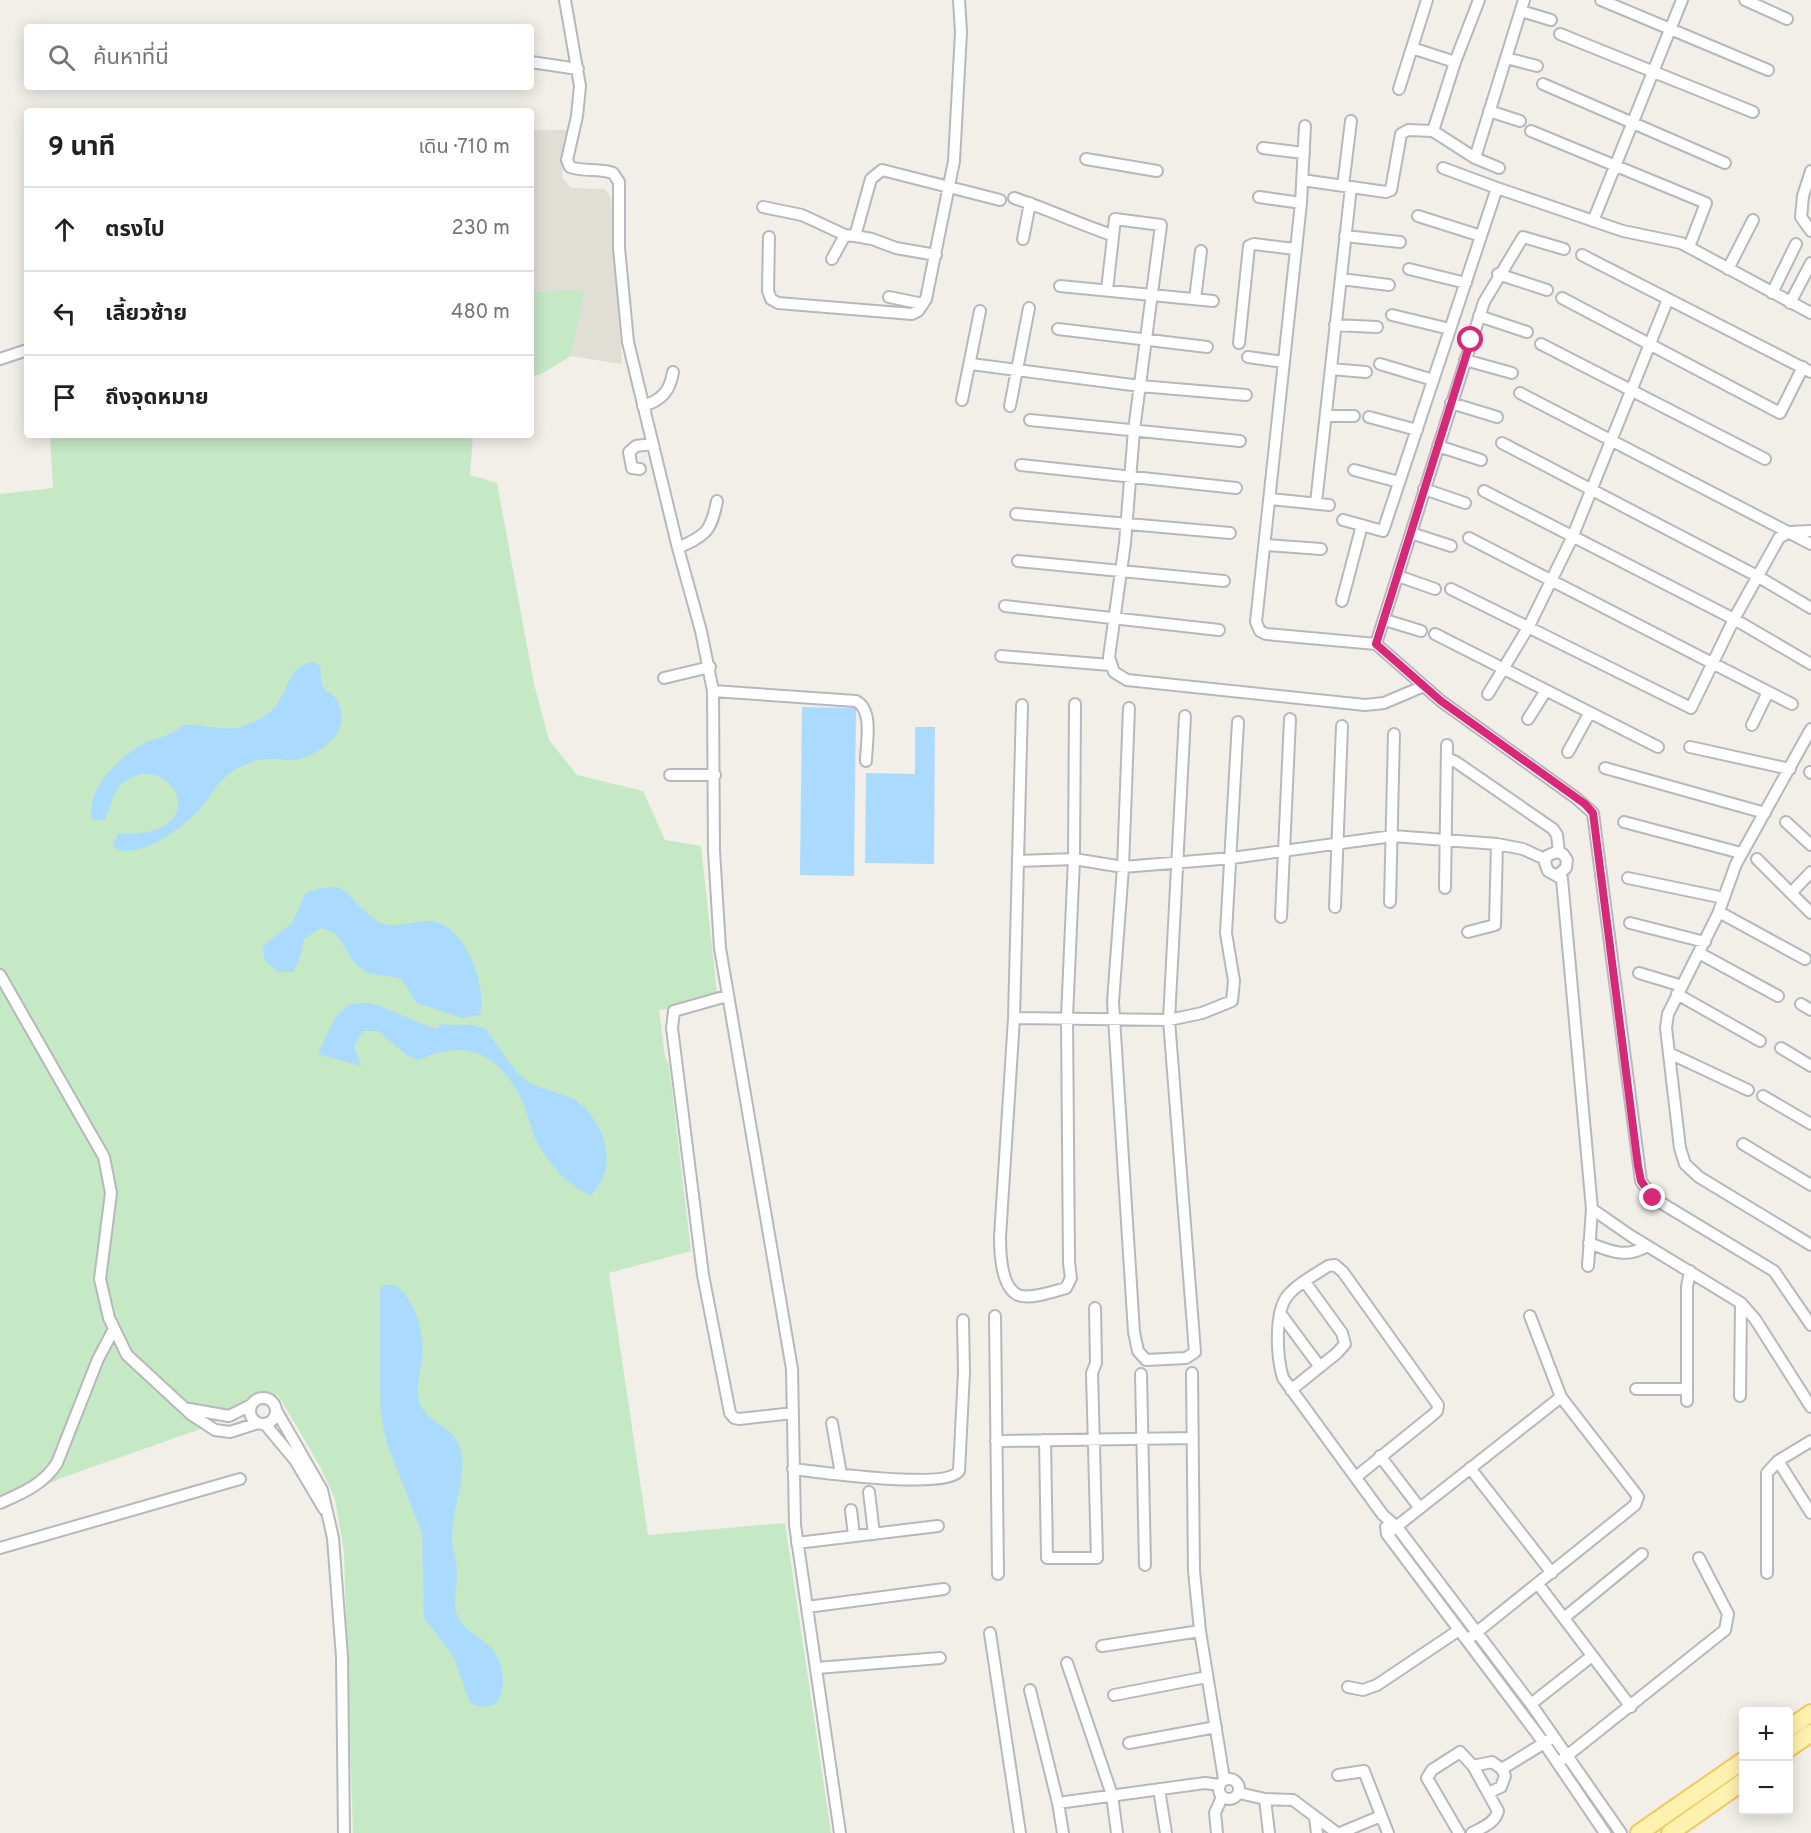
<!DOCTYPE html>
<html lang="th">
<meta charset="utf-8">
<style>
:root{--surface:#fff;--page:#f6f6f6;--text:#202124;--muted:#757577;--line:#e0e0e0}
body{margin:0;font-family:Overpass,"Noto Sans Thai",sans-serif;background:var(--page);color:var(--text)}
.controls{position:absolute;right:18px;bottom:18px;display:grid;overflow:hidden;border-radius:6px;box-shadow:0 3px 15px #0003}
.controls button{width:54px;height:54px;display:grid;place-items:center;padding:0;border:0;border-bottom:2px solid var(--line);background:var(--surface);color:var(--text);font:30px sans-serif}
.stop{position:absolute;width:18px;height:18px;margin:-14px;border:4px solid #db2777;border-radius:50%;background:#fff}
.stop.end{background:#db2777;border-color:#fff;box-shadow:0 2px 6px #0008}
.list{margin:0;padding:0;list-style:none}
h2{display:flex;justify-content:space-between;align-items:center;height:78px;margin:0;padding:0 24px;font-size:26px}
h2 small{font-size:20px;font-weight:400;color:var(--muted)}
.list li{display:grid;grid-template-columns:39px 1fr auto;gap:18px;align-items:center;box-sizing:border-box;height:84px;padding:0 24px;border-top:2px solid var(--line)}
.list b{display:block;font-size:22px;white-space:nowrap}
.list em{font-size:20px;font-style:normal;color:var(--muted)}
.icon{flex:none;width:33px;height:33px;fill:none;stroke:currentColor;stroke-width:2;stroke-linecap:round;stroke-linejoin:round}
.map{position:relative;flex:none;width:1811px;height:1833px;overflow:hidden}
.search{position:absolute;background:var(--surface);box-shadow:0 3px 15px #0003;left:24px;top:24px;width:510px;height:66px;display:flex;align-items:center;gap:15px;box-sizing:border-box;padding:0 21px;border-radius:6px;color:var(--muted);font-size:22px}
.panel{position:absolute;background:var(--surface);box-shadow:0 3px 15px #0003;left:24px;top:108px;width:510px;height:330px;border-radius:6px}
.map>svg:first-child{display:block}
</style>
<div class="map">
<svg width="1811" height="1833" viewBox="0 0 1811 1833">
<rect width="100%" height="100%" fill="#f1efe8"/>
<path fill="#e1ded6" d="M 531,130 L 567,130 L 562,163 L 563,179 L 571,188 L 605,189 L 611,197 L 622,364 L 571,356 L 585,290 L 531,292 Z"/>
<path fill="#c5e8c5" d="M 585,290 L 571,356 L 541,374 L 531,376 L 531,292 Z
M 50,435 L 473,435 L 470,475 L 497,483 L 534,684 L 549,740 L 577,775 L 643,791 L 665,840 L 701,846 L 718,1003 L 659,1010 L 665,1057 L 669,1065 L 691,1251 L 609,1273 L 648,1535 L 785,1523 L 831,1833 L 353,1833 L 344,1552 L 335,1499 L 320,1466 L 278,1395 L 195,1431 L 61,1478 L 0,1507 L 0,494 L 53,488 Z"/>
<path fill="#aadaff" d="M 314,662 L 320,666 L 322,686 C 327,693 335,695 338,702 C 353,732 320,754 296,760 C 289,761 284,759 278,759 C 261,758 244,763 230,773 C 216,783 212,796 201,808 C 186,825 137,863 114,847 L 113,843 L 118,834 C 130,833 144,834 155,830 C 209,810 158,748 120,786 C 111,795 111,809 105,819 L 98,821 L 92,819 C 85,788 122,755 146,742 C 155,738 170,736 177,730 C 180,728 181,726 184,725 C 201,723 223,732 240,727 C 252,724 268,716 276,706 C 287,691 290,664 314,662 Z
M 802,707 L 856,708 L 854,876 L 800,875 Z
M 915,727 L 935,727 L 934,864 L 865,863 L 866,773 L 915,774 Z
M 339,887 C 353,897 363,912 377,921 C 396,932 416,917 436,922 C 466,929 488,988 480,1015 L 461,1018 L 417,1003 L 401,978 L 367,973 L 354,962 L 335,933 L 321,928 L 304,939 L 300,958 L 293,972 L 278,972 L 265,960 L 262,947 L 292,923 L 306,893 L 320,888 Z
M 367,1003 C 392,1008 411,1021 436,1029 L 443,1024 C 456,1026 475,1022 486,1030 C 498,1045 509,1065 523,1078 C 537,1091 563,1091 578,1102 C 607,1125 618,1169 591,1195 C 570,1187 553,1168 541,1149 C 531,1134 529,1114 521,1098 C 498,1053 465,1038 419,1060 L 408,1056 L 378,1031 L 363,1031 L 354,1045 L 361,1066 L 318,1054 L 335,1018 L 349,1004 Z
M 384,1285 C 395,1283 400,1288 406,1296 C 418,1312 424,1337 422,1357 C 422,1374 413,1388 421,1406 C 430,1426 456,1425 461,1452 C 467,1480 451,1510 452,1538 C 452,1549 457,1559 457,1570 C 458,1585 452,1599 457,1615 C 464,1631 478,1635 489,1646 C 504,1661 508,1687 496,1704 C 486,1707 479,1708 470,1703 L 453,1655 L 424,1618 L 422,1533 L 388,1446 L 383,1427 L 380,1401 L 380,1290 Z"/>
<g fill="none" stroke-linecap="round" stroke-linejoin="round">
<defs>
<path id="street" d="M 565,0 L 580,86 L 577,116 L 567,160 L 570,167 C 584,172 599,168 613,173 L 619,182 L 619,248 L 628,342 L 678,548 L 701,631 L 713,691 L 714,851 L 720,948 L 792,1369 L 795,1525 L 840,1833
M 1601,0 L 1768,70
M 1745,0 L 1787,19
M 1521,11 L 1551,20
M 1560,34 L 1753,112
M 1412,48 L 1455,62
M 1506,58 L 1537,66
M 531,62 L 578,69
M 1543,84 L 1725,163
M 1399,89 L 1427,0
M 1489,111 L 1520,121
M 1305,126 L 1301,203 L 1256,622 L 1260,631 L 1266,634 L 1376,644 L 1441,701 L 1576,798 L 1593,813 L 1641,1181 L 1653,1198 L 1774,1271 L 1811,1325
M 1433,131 L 1455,62 L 1479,0
M 1531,131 L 1706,203 L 1689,247
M 1263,148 L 1304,153
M 1475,158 L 1524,0
M 1086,159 L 1157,171
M 1443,168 L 1497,188
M 1811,171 L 1803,196 L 1801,217 L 1811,231
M 1302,180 L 1386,192 L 1391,190 L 1401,134 L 1408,130 L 1433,131 L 1475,158 L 1499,168
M 1343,186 L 1351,121
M 1259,197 L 1301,203
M 1014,198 C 1048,209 1079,224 1112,235
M 763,207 L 802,215 L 845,235 L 855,236 L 871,179 L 882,170 L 1000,200
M 1418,216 L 1481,236
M 1593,221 L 1682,0
M 855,236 L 872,239 L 896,248 L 936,255
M 1345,236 L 1400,242
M 769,237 L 768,291 L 771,299 L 778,303 L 912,314 L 918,311 L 926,299 L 954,161 L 961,32 L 959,0
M 1023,239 L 1030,203
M 1582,255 L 1811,372
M 832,259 L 845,235
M 1409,269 L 1466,283
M 1728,269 L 1753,220
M 1498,274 L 1547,290
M 1341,279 L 1389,285
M 1060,286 L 1213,301
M 1107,290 L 1115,219 L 1161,225 L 1134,430 L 1125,543 L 1109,657 L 1114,672 L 1127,680 L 1365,705 L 1384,703 L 1424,686
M 1772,293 L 1796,244
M 889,297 L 923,304
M 1562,298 L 1780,413 L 1803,367
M 1195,299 L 1201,251
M 1790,303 L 1811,263
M 1392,315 L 1450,329
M 1479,316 L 1527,332
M 1335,325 L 1377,327
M 1058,329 L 1207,347
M 1239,343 L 1249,246 L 1254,244 L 1295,249
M 1541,344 L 1765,459
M 1248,357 L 1283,362
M 0,359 L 27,350
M 1465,360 L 1512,373
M 971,364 L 1140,386 L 1246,395
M 1380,364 L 1433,380
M 1331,369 L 1366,372
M 1520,393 L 1811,544
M 962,400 L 980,311
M 1451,403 L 1497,417
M 643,406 C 662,400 670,391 673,372
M 1010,406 L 1029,308
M 1326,416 L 1354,416
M 1369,417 L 1417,430
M 1030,420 L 1240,441
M 1502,443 L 1757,576 L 1811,608
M 1438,446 L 1481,460
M 1021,465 L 1236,488
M 640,469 L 632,468 L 629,452 L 636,446 L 652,444
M 1354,470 L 1399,482
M 1424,489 L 1465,503
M 1484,491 L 1734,619 L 1811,664
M 1270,499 L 1329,505
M 1316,503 L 1351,187
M 1016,514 L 1230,533
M 1343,520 L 1383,531 L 1497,188 L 1623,231 L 1681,243 L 1811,313
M 1411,533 L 1451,546
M 1469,538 L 1792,704
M 1266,545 L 1321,549
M 678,548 C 706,535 711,532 717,501
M 1018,561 L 1224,581
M 1398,576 L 1435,589
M 1451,589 L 1691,708 L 1734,619 L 1779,538 L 1789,532 L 1811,531
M 1342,601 L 1362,525
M 1005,606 L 1219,630
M 1385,620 L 1421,631
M 1435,634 L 1658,747
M 1376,644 L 1484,302 L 1523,237 L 1564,249
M 1001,656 L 1110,665
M 664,678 L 710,667
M 713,691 L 856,701 C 874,710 866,744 866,761
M 1488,694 L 1529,626 L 1572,538 L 1668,299
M 1022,705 L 1014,1018 L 1000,1237 C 1000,1252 1001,1287 1018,1295 C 1030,1300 1055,1291 1066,1288 L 1071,1278 L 1069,1263 L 1067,1017 L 1074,859 L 1075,704
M 1129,708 L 1123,867 L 1113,1002 L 1134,1332 L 1138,1351 L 1146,1360 L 1186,1358 L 1195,1352 L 1169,1020 L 1185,716
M 1528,719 L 1545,692
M 1752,725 L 1768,692
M 1811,729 L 1736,864 L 1718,914 L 1668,1014 L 1666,1028 L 1680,1148 L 1685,1164 L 1699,1177 L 1811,1245
M 1690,747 L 1790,769
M 1568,752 L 1589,714
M 1447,758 L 1456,762 L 1553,829 L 1557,835 L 1559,852
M 1605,768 L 1765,813
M 1810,772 L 1811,773
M 670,775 L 715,775
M 1624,822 L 1741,853
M 1786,822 L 1811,845
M 1556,852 L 1563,854 L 1567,860 L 1566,868 L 1560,873 L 1562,879 L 1548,871 L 1545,863 L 1547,856 Z
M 1757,859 L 1811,913
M 1018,861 L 1074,859 L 1123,867 L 1232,858 L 1393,836 L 1497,844 L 1523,849 L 1545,859
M 1628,878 L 1724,898
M 1562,879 L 1592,1209 L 1631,1236 L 1741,1303 L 1755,1319 L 1811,1407
M 1445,888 L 1447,745
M 1791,893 L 1811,872
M 1390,902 L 1394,734
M 1335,907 L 1342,726
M 1719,912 L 1805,959
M 1281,917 L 1290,719
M 1630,923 L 1705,942
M 1468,932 L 1495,925 L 1497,844
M 1699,953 L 1778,996
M 1639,973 L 1682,986
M 0,975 L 104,1157 L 111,1193 L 100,1279 L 109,1318 L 127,1355 L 192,1415 L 215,1430 L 230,1432 L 258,1423
M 1677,994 L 1760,1041
M 727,996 L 674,1011 L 672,1028 L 703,1275 L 730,1413 L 734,1418 L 739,1419 L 793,1413
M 1801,1004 L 1811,1010
M 1014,1018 L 1169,1020 L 1202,1013 L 1232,1001 L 1234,981 L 1226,933 L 1238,722
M 1781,1048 L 1811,1066
M 1669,1053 L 1748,1090
M 1763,1096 L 1811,1124
M 1743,1144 L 1811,1185
M 1589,1243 C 1610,1251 1626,1259 1647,1246
M 1588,1266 L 1592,1209
M 1280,1313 L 1320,1367
M 995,1316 L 998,1574
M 1530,1316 L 1561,1397
M 1192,1373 L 1194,1571 L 1200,1631 L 1224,1779
M 1141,1374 L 1145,1565
M 1636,1389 L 1687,1389
M 1291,1390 L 1337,1353 L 1345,1344 L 1342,1333 L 1305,1282
M 1740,1396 L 1741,1303
M250 1411a13 13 0 1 1 26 0a13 13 0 1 1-26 0Z
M 1687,1401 L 1687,1287 L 1690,1271
M 189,1409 L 229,1416 L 251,1405
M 276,1410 L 322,1490 L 333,1538 L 342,1657 L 344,1833
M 832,1423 L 841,1474
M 265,1424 L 295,1460 L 324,1509
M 1045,1440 L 1047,1558 L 1097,1558 L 1092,1373 L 1096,1363 L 1095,1308
M 996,1441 L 1193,1438
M 1380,1456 L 1419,1507
M 1778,1461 L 1811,1513
M 1470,1468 L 1552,1573
M 793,1469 C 819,1472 946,1490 959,1471 L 964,1372 L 963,1320
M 1356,1477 L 1429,1418 L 1437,1411 L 1438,1405 L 1343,1272 L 1335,1265 L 1328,1266 C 1315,1275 1300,1282 1290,1293 C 1273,1309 1277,1358 1283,1378 L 1383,1515 L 1397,1527 L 1531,1704 L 1621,1833
M 869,1492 L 874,1534
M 0,1503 C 22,1493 43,1485 57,1463 L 98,1359 L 114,1329
M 851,1510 L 854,1536
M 1386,1527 L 1387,1534 L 1544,1743 L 1605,1833
M 1387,1534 L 1561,1397 L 1636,1494 L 1638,1497 L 1635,1505 L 1467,1640
M 797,1543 L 938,1526
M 0,1548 L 240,1479
M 1767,1573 L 1767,1473 L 1778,1461 L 1811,1441
M 1538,1584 L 1631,1707
M 807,1607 L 944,1589
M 1564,1618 L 1642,1554
M 990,1633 L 1020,1833
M 1102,1646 L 1200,1631
M 1067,1663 L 1112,1795 L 1117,1833
M 817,1668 L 940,1658
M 1348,1687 L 1363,1690 L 1377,1685 L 1459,1630
M 1030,1690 L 1058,1803 L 1063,1833
M 1114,1695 L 1207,1677
M 1531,1704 L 1592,1656
M 1129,1743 L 1216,1727
M 1563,1759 L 1725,1630 L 1728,1614 L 1699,1558
M 1473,1766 L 1492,1762 L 1502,1769 L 1549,1740
M 1338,1775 L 1364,1771 L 1388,1833
M1219 1789a10 10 0 1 1 20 0a10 10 0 1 1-20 0Z
M 1159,1789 L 1166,1833
M 1239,1793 L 1265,1799 L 1293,1800 L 1337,1833
M 1488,1793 L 1501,1787 L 1505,1776 L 1502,1769
M 1265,1799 L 1269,1833
M 1058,1803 L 1205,1783 L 1219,1785
M 1315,1818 L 1317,1833
M 1217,1833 L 1215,1813 L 1222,1797
M 1340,1833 L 1381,1816
M 1459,1833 L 1427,1778 L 1432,1770 L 1460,1752 L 1473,1766 L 1498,1811 C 1495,1823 1483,1827 1472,1833"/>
<path id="primary" d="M 1788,1729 L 1811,1713
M 1788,1749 L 1811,1733
M 1639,1833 L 1744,1760
M 1670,1833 L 1744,1781"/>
</defs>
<use href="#street" stroke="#b5b8bc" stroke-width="14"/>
<use href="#primary" stroke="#f2c960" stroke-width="20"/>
<use href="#street" stroke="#fff" stroke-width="10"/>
<use href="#primary" stroke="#fff2af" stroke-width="16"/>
</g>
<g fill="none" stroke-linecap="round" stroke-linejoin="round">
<path stroke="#db2777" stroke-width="8" d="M 1471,340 L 1376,644 L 1441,701 L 1585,804 L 1593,813 L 1638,1166 L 1641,1181 L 1653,1198"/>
</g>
</svg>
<div class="controls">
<button>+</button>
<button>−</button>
</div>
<div class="stop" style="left:1471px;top:340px"></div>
<div class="stop end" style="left:1653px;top:1198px"></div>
<div class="search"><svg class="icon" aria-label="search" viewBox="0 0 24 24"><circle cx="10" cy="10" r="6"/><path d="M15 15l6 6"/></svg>ค้นหาที่นี่</div>
<section class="panel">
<h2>9 นาที<small>เดิน · 710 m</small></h2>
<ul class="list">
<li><svg class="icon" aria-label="ahead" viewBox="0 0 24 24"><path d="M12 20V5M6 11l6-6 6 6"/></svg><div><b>ตรงไป</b></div><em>230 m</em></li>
<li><svg class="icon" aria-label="left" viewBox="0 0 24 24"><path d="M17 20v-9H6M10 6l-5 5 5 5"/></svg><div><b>เลี้ยวซ้าย</b></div><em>480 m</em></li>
<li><svg class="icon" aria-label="arrive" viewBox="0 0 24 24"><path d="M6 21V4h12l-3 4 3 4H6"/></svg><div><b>ถึงจุดหมาย</b></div></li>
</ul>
</section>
</div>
